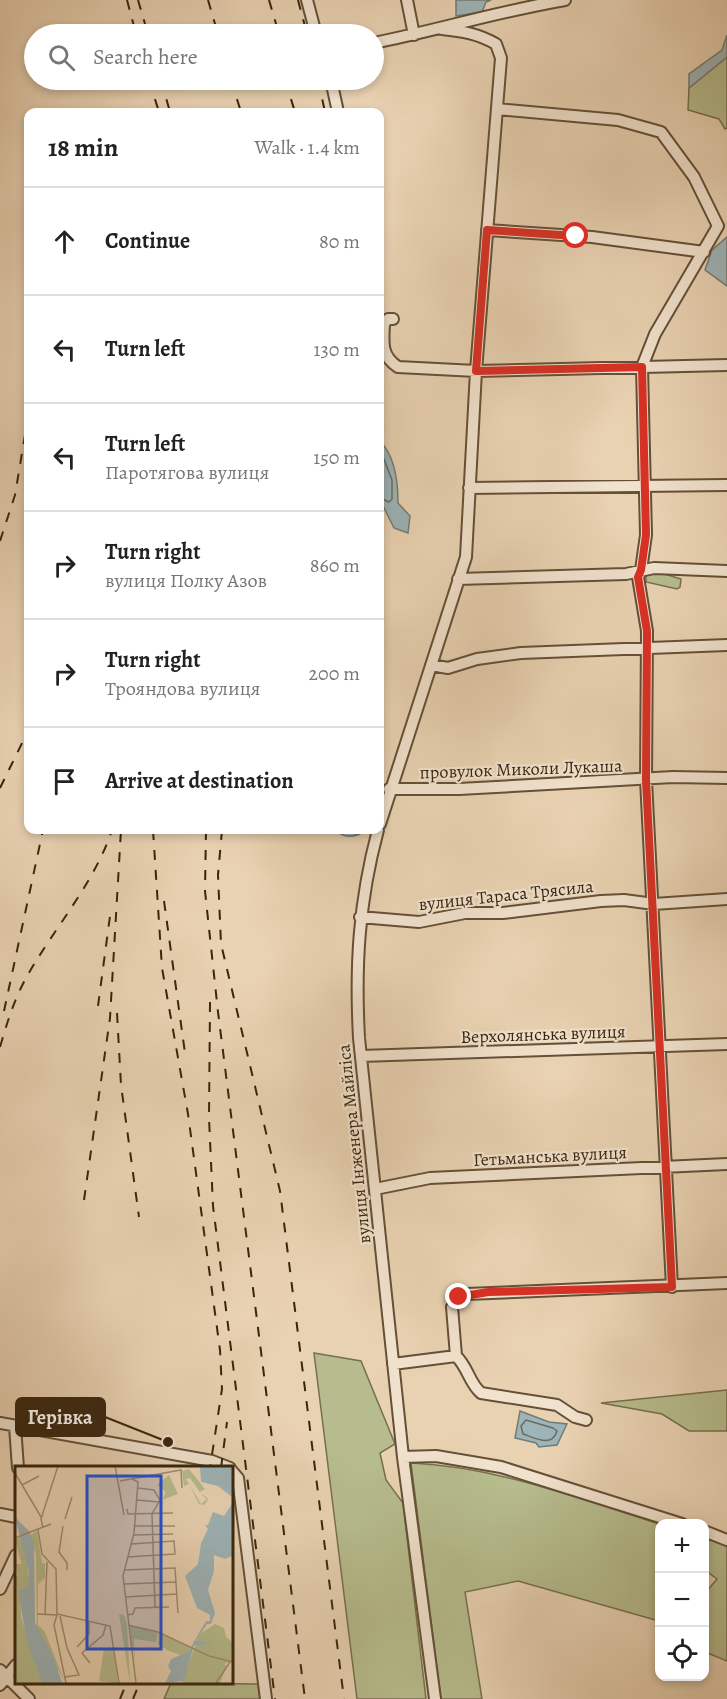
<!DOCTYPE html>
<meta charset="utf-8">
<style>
:root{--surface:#fff;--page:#f6f6f6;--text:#222;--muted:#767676;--line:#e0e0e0}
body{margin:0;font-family:Alegreya,serif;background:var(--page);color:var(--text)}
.controls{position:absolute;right:18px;bottom:18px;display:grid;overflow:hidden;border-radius:12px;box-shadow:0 3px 9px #0003}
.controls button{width:54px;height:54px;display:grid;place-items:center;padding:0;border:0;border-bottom:2px solid var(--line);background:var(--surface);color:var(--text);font:30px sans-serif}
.stop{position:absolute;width:18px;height:18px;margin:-14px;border:4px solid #d93025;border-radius:50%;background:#fff}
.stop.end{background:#d93025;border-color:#fff;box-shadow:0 2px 6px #0008}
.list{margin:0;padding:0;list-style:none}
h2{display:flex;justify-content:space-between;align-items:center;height:78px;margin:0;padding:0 24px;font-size:26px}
h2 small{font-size:20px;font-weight:400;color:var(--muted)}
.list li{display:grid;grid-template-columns:39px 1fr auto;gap:18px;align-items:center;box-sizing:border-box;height:108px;padding:0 24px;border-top:2px solid var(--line)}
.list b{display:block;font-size:22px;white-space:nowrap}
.list p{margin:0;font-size:20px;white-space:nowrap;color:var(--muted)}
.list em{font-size:20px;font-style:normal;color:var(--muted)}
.icon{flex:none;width:33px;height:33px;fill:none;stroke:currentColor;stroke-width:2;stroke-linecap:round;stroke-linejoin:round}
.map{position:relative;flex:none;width:727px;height:1699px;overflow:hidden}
.search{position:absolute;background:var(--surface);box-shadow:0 3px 9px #0003;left:24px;top:24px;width:360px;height:66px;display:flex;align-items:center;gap:15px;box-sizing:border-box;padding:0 21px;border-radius:33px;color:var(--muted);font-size:22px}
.panel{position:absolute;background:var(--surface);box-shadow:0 3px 9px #0003;left:24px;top:108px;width:360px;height:726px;border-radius:12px}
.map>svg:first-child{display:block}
</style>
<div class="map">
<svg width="727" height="1699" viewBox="0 0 727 1699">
<rect width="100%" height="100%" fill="#e9d2b2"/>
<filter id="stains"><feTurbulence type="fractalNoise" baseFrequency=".00333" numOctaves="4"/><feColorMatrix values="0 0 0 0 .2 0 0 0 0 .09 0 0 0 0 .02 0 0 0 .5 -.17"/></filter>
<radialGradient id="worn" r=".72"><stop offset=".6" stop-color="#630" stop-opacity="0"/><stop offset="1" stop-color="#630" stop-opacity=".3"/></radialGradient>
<path fill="#b6bc8d" stroke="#76704e" stroke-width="1.5" d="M 727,57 L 727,128 L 725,129 L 719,119 L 688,110 L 689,88 Z
M 652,570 L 681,579 L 680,587 L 677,589 L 646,582 L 646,573 Z
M 314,1353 L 361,1361 L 395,1444 L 380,1453 L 386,1480 L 403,1503 L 426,1699 L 357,1699 Z
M 727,1390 L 727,1431 L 689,1431 L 662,1414 L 601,1403 Z
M 411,1463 C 498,1467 577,1498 659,1524 L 659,1621 L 518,1581 L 465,1592 L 482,1699 L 441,1699 Z
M 710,1538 L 727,1546 L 727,1661 L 705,1652 L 705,1593 L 717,1579 L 705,1570 L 704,1550 Z
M 171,1683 L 258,1684 L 260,1699 L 164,1699 Z"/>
<path fill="#9db4b8" stroke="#747b74" stroke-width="1.5" d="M 456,0 L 491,0 L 486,2 L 482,12 L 456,16 Z
M 727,35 L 727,57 L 689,88 L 689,74 L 722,50 Z
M 727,237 L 727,286 L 705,270 L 712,250 Z
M 380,441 C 395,456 398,482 398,503 L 410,516 L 408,533 L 394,528 L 380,500 Z
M 339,830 L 367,830 C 359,835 347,840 338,832 Z
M 520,1411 L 549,1422 L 567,1424 L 557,1445 L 539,1447 L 536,1443 L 515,1438 Z"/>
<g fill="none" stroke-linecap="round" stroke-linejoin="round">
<path stroke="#6a6c64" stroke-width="1.5" d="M 380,449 L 392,480 L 392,499 L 389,502 L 380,498
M 526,1420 L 553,1428 L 557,1431 C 552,1448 535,1438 523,1434 L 521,1426 Z"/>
<defs>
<path id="minor" d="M 307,0 L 316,34
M 407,0 L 414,35
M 374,43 C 438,30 500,11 565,0
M 331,80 L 338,112
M 497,109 L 618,120 L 661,132 L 694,177 L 718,226 L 655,334 L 642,367 L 646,535 L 641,570 L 638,577 L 647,631 L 646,780 L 672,1287
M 487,230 L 592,237 L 704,252
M 393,319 L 388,319 L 384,324 C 383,343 381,356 398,367 L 476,371 L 727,365
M 469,488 L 727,485
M 458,579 L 626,574 L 654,568 L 727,571
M 431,665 L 448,668 L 477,659 L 521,653 L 727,645
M 389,789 L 459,789 L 673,777 L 727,778
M 380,824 L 466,557 L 476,371 L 501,58 L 496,44 C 479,34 462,31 442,29
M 378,830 C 359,901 355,964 359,1038 L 403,1457 L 435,1699
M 360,917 L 419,922 L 465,913 L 503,913 L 601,901 L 624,900 L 654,904 L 727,899
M 361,1056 L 727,1044
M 375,1189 L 430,1178 L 727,1164
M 456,1356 C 468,1367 469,1383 481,1393 L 557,1405 L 575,1417 L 586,1420
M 393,1364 L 456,1356 L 452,1307 L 460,1297 L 467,1294 L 727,1283
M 0,1423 L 212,1461 L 230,1468
M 15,1426 L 18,1468
M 403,1457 L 436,1456 L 501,1467 L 682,1524
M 231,1470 L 238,1478 L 266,1699
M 0,1514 L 16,1517
M 704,1531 L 727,1540
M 0,1589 L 16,1555
M 0,1670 L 29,1699
M 0,1685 L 16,1665"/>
</defs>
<use href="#minor" stroke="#645038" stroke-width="14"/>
<use href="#minor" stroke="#f1e2cd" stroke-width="10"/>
<path stroke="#37250f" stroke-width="2" stroke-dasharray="10 10" stroke-linecap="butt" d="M 127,0 L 136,34
M 138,0 L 148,34
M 208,0 L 218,34
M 269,0 L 279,34
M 298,0 L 307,34
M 149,80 L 159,112
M 161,80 L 170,112
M 231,80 L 241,112
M 285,80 L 295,112
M 318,80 L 325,112
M 0,541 L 15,495 L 28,417
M 0,788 L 28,731
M 153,830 L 162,968 L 188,1114 L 220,1350 L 222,1389 L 210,1468
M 206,830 L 205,891 L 218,1012 L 305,1699
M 222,830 L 218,875 L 221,944 L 280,1191 L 344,1699
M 164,901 L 185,1053
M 210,1002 L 209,1118 L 213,1206 L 275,1699
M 98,1006 L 110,916
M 4,1011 L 43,830
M 117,1013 L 121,1085 L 139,1217
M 0,1047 C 7,1023 14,1000 26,978 C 54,928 94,884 112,830
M 84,1200 L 110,1018 L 121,830
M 221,1468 L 227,1422
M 120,1699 L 127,1682
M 133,1699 L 140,1682"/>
</g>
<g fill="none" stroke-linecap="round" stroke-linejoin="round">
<path stroke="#d93025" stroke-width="8" d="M 459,1297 L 488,1292 L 672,1287 L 646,780 L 647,631 L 638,577 L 641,570 L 646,535 L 642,367 L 476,371 L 487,230 L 576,236"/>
</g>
<g text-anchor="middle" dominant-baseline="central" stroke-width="4.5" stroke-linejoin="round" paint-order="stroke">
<g font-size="18" fill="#37250f" stroke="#f1e2cd">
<text transform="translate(521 769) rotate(-2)">провулок Миколи Лукаша</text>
<text transform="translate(506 895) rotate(-6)">вулиця Тараса Трясила</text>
<text transform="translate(543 1034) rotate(-2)">Верхолянська вулиця</text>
<text transform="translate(354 1144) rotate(-96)">вулиця Інженера Майліса</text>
<text transform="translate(550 1156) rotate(-3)">Гетьманська вулиця</text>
</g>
</g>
<g transform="translate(15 1466)">
<rect width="218" height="218" fill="#e9d2b2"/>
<path d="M 174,3 L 190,23 L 185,26 L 175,12 L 171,13 L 186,38 L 192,33 L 186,28 L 192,31 L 193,34 L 189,39 L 184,38 L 174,18 L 169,20 L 167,5 ZM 154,9 L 163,28 L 147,34 L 151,26 L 142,19 ZM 22,65 L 27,97 L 30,98 L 30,112 L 23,118 L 23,159 L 30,166 L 50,217 L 22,162 L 21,89 L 15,69 ZM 7,71 L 15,117 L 5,131 L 6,151 L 27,217 L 0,217 L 0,110 L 3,109 L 0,98 L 6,98 L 9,108 L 0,73 ZM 104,148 L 109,149 L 112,157 L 115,217 ZM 200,158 L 209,162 L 211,171 L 217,176 L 217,195 L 209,198 L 212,200 L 205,217 L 167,217 L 184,169 ZM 114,159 L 143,167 L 141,176 L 119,173 L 120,193 ZM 144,167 L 175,182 L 174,185 L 168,190 L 152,184 L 143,178 ZM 89,182 L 98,182 L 103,217 L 84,215 Z" fill="#b6bc8d"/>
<path d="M 185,0 L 217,0 L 217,31 L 203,20 L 186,16 ZM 217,38 L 217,90 L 210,93 L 199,89 L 199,105 L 193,124 L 200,147 L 196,158 L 192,158 L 181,175 L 199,176 L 187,179 L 188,184 L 185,179 L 179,179 L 169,215 L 150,217 L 156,205 L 153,200 L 156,193 L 173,186 L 191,155 L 195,155 L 195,149 L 182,142 L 170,110 L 183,98 L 186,77 L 193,63 L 190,59 L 193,59 L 198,46 L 209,50 ZM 0,51 L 14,65 L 19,77 L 20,156 L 39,192 L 47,217 L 27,217 L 12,175 L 3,125 L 13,120 L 14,107 Z" fill="#9db4b8"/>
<path fill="none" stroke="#a28d71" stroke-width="1.5" d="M 100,0 L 109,49M 0,7 L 26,51M 117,13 L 123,16 L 119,67 L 108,110 L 121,217M 105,15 L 166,4 L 167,22M 7,19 L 24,10M 123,22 L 139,24 L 145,34 L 137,48 L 140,141M 122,34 L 144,36M 112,43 L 113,48 L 158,47M 50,53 L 57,31M 48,60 L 44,86 L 52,97 L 52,104M 120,60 L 160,60M 28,62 L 26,53 L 43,0M 23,64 L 27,88 L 41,103 L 42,148 L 95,160 L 104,217M 119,69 L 158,68M 0,72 L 36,58M 112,91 L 160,88 L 159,75 L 116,78M 109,104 L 160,102 L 163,147M 109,118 L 161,116M 110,131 L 162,128M 22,148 L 42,149 L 39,159 L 51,217M 30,149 L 32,96M 112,149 L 118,148 L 120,142 L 154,141M 45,150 L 52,182 L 64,209 L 50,211M 113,159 L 143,166 L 194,190 L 218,196M 62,181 L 74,168 L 74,156M 75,197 L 67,187 L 88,169 L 91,159M 201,217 L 215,196"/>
<path fill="#1d4ed8" fill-opacity="0.15" stroke="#1d4ed8" stroke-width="3" d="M 72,10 L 146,10 L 146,183 L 72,183 Z"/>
<rect width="218" height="218" fill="none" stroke="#37250f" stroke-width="3"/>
</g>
<path fill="none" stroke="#37250f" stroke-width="2" d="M168 1442L105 1417"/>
<circle fill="#37250f" stroke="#f1e2cd" stroke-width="2" cx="168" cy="1442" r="6"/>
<rect fill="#37250f" stroke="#37250f" stroke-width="2" x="16" y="1398" width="89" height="38" rx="6"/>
<g font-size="20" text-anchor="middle" font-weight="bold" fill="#fff">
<text x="60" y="1424">Герівка</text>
</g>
<rect width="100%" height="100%" filter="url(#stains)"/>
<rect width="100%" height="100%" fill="url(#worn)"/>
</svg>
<div class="controls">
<button>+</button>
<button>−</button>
<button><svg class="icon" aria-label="locate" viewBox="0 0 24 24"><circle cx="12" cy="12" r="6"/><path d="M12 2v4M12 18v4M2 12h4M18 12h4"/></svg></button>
</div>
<div class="stop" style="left:576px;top:236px"></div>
<div class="stop end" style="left:459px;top:1297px"></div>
<div class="search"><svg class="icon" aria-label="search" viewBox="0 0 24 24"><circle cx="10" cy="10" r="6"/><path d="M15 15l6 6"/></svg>Search here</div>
<section class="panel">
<h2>18 min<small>Walk · 1.4 km</small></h2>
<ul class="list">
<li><svg class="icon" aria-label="ahead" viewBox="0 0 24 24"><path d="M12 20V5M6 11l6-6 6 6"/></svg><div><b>Continue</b></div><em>80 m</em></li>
<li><svg class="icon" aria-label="left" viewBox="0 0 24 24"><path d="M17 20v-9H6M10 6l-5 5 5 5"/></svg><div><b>Turn left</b></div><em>130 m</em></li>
<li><svg class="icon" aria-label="left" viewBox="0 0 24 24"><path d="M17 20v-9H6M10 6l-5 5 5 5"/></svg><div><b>Turn left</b><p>Паротягова вулиця</p></div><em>150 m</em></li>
<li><svg class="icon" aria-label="right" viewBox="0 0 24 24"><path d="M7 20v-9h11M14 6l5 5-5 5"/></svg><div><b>Turn right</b><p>вулиця Полку Азов</p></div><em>860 m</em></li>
<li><svg class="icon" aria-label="right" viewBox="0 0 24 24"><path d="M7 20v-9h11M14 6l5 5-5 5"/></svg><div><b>Turn right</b><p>Трояндова вулиця</p></div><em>200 m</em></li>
<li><svg class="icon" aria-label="arrive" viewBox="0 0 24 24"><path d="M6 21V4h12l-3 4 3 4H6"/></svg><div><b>Arrive at destination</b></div></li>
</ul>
</section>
</div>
